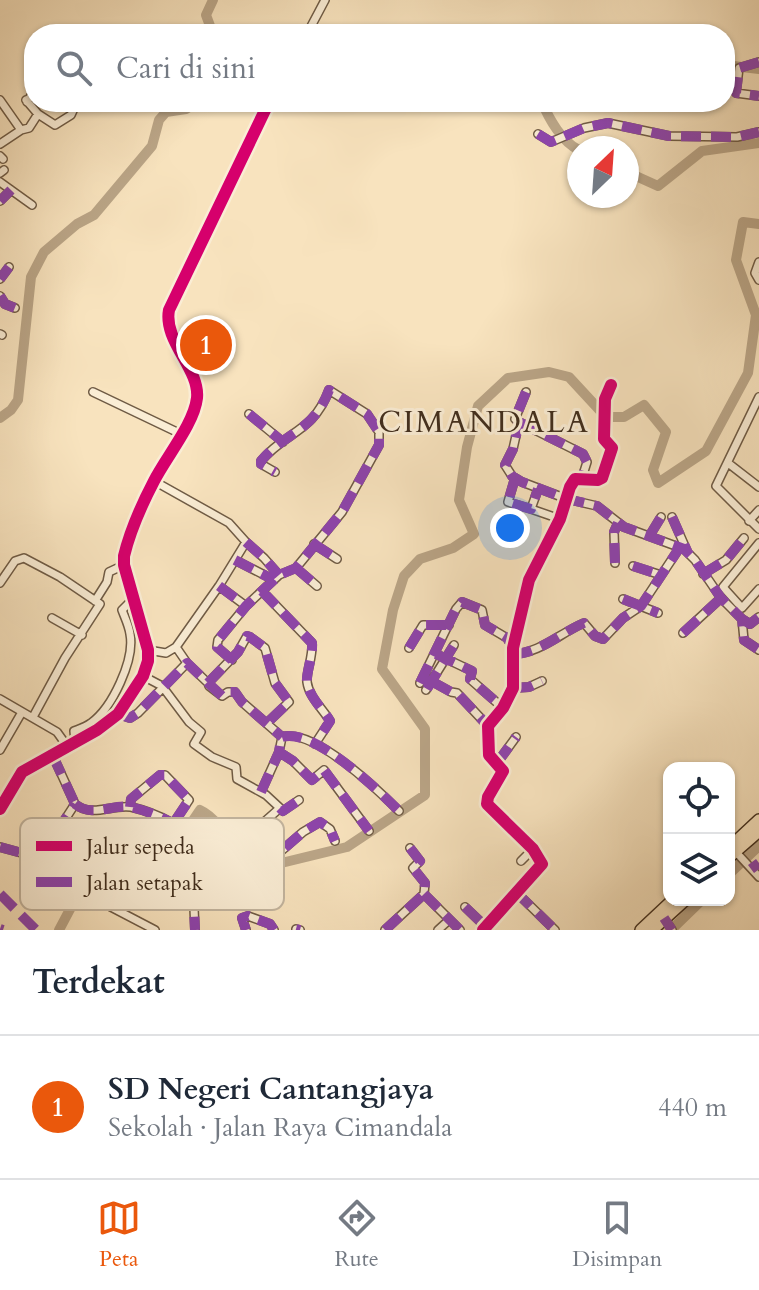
<!DOCTYPE html>
<html lang="id">
<meta charset="utf-8">
<style>
:root{--surface:#fff;--page:#f2f2f3;--text:#1f2937;--muted:#747a83;--line:#e0e1e3;--accent:#ea580c}
body{margin:0;font-family:Cardo,serif;background:var(--page);color:var(--text)}
.controls{position:absolute;right:24px;bottom:24px;display:grid;overflow:hidden;border-radius:16px;box-shadow:0 2px 6px #0004}
.controls button{width:72px;height:72px;display:grid;place-items:center;padding:0;border:0;border-bottom:2px solid var(--line);background:var(--surface);color:var(--text);font:40px sans-serif}
.compass{position:absolute;left:567px;top:136px;width:72px;height:72px;border-radius:50%;background:var(--surface);box-shadow:0 2px 6px #0004;rotate:25deg}
.you{position:absolute;left:510px;top:528px;width:28px;height:28px;margin:-20px;border:6px solid #fff;border-radius:50%;background:#1a73e8;box-shadow:0 0 0 12px #1a73e833}
.badge{display:grid;place-items:center;width:52px;height:52px;border-radius:50%;background:var(--accent);color:#fff;font-size:26px;font-weight:700}
.pin{position:absolute;translate:-50% -50%;border:4px solid #fff;box-shadow:0 2px 8px #0006}
.list{margin:0;padding:0;list-style:none}
h2{display:flex;justify-content:space-between;align-items:center;height:104px;margin:0;padding:0 32px;font-size:34px}
h2 small{font-size:26px;font-weight:400;color:var(--muted)}
.list li{display:grid;grid-template-columns:52px 1fr auto;gap:24px;align-items:center;box-sizing:border-box;height:144px;padding:0 32px;border-top:2px solid var(--line)}
.list b{display:block;font-size:30px;white-space:nowrap}
.list p{margin:0;font-size:26px;white-space:nowrap;color:var(--muted)}
.list em{font-size:26px;font-style:normal;color:var(--muted)}
.icon{flex:none;width:44px;height:44px;fill:none;stroke:currentColor;stroke-width:2;stroke-linecap:round;stroke-linejoin:round}
.map{position:relative;flex:none;width:759px;height:930px;overflow:hidden}
.search{position:absolute;background:var(--surface);box-shadow:0 2px 6px #0004;left:24px;right:24px;top:24px;height:88px;display:flex;align-items:center;gap:20px;box-sizing:border-box;padding:0 28px;border-radius:32px;color:var(--muted);font-size:30px}
.sheet{height:248px;background:var(--surface)}
nav{display:flex;justify-content:space-around;align-items:center;box-sizing:border-box;height:112px;border-top:2px solid var(--line);background:var(--surface);font-size:22px;color:var(--muted)}
nav a{display:grid;justify-items:center;gap:4px}
nav .on{color:var(--accent)}
.map>svg:first-child{display:block}
</style>
<div class="map">
<svg width="759" height="930" viewBox="0 0 759 930">
<rect width="100%" height="100%" fill="#f8e3be"/>
<filter id="stains"><feTurbulence type="fractalNoise" baseFrequency=".0025" numOctaves="4"/><feColorMatrix values="0 0 0 0 .2 0 0 0 0 .09 0 0 0 0 .02 0 0 0 .5 -.17"/></filter>
<radialGradient id="worn" r=".72"><stop offset=".6" stop-color="#630" stop-opacity="0"/><stop offset="1" stop-color="#630" stop-opacity=".3"/></radialGradient>
<g fill="none" stroke-linecap="round" stroke-linejoin="round">
<path stroke="#baa587" stroke-width="10" d="M 213,34 L 206,15 L 213,0
M 725,65 L 759,69
M 542,102 C 549,119 562,142 579,150
M 627,172 L 658,186 L 702,151 L 759,143
M 0,418 L 11,410 L 18,400 L 31,277 L 44,252 L 77,224 L 94,215 L 152,146 L 159,120 L 166,112 L 186,109 L 197,102
M 729,874 L 759,846
M 59,930 L 103,847 L 179,841 L 200,810 C 218,818 232,845 244,861 L 269,866 L 347,847 L 425,795 L 425,729 L 382,669 L 393,610 L 404,576 L 420,559 L 453,548 L 474,534 L 459,500 L 467,447 L 478,406 L 508,378 L 549,372 L 569,377 L 606,417 L 624,417 L 644,405 L 666,432 L 653,470 L 658,483 L 706,451 L 748,373 L 756,315 L 736,260 L 743,222 L 759,224
M 671,930 L 702,900"/>
<defs>
<path id="minor" d="M 65,34 L 68,30
M 307,34 L 325,0
M 759,62 L 739,68 L 736,93 L 759,96
M 0,100 L 21,130
M 26,100 L 38,114
M 27,102 L 34,91
M 538,134 L 551,142 L 584,128 L 608,123 L 669,136 L 737,137 L 759,132
M 0,144 L 21,130 L 29,128 L 38,114 L 55,125 L 71,115 L 77,102
M 0,156 L 3,159
M 0,173 L 4,170
M 0,182 L 32,205
M 0,201 L 11,190
M 759,262 L 755,273 L 759,280
M 0,279 L 9,267
M 0,296 L 5,304 L 15,308
M 0,334 L 2,335
M 93,392 L 181,434
M 526,392 L 515,419 L 519,422 L 513,449 L 505,465 L 512,476 L 522,482 L 567,499 L 597,506 L 624,527 L 684,549 L 695,560 L 721,598 L 742,619 L 744,640 L 759,650
M 759,397 L 716,486 L 759,529
M 249,414 L 283,442
M 519,422 L 583,454 L 587,462 L 581,481
M 728,463 L 759,487
M 515,478 L 508,502 L 531,509 L 538,489
M 531,509 L 560,519
M 672,517 L 687,551
M 749,521 L 759,510
M 650,535 L 661,517
M 246,542 L 264,558 L 279,575
M 759,543 L 723,587 L 742,608 L 759,589
M 314,544 L 337,559
M 235,560 L 274,580
M 615,563 L 614,532 L 618,523
M 633,566 L 661,575
M 296,568 L 317,586
M 703,574 L 726,560 L 744,538
M 0,583 L 15,561 L 24,558 L 60,577 L 100,604 L 65,658 L 33,717
M 219,586 L 246,606
M 262,591 L 312,643 C 313,657 306,672 307,682 C 309,697 323,709 330,721 L 315,744
M 623,599 L 658,613
M 95,601 L 107,582 L 109,572 L 124,565
M 52,618 L 82,635
M 742,619 L 750,624 L 759,617
M 683,633 L 721,598
M 176,647 L 187,663 L 208,683 L 209,686 L 222,696 L 228,692 L 235,692 L 242,702 L 282,737
M 409,648 L 423,625 L 449,625
M 148,650 L 166,653 L 176,647 L 219,586 L 246,542 L 229,523 L 154,481
M 436,654 L 472,671 L 470,679 L 503,708
M 512,654 C 539,654 560,633 584,623 L 595,636 L 603,639 L 623,618 L 641,606 L 680,547
M 232,660 L 217,647 L 218,640 L 246,606 L 279,575 L 296,568 L 342,512 L 379,445 L 379,432 L 367,414 L 329,390 C 313,433 286,431 261,461 L 261,464 L 275,472
M 143,676 L 162,686 L 189,722 L 201,732 L 194,744 L 212,757 L 236,767 L 237,779 L 266,795 L 280,808 L 231,851 L 200,860
M 433,682 L 451,692 L 457,693 L 488,726
M 208,683 L 238,652 L 247,636 L 250,637 L 265,648 L 275,683 L 289,702 L 267,723
M 420,683 L 456,609 L 462,602 L 482,610 L 485,625 L 507,638 L 513,648
M 513,688 L 529,687 L 542,681
M 426,690 L 454,645
M 0,699 L 57,732 L 67,746
M 118,714 L 130,718 L 138,713 L 187,663
M 282,737 C 313,727 378,790 399,811
M 75,742 L 74,731 C 79,729 86,727 91,723 C 112,708 135,660 130,634 C 129,626 125,618 122,610 L 133,599
M 0,750 L 22,712
M 279,752 L 293,761 L 312,780 L 324,770 L 369,831
M 53,756 L 75,804
M 497,763 L 516,737
M 261,792 L 279,752 L 282,737
M 75,804 C 92,818 112,804 131,807 C 153,812 193,829 201,849 L 193,887 L 195,930
M 130,807 L 131,799 L 160,775 L 165,775 L 189,800 L 173,824
M 280,808 L 283,811 L 299,800
M 0,809 L 22,772 L 97,730 L 118,714 L 143,676 L 148,661 L 148,650 L 124,565 L 124,556 C 130,531 142,504 154,481 C 166,457 194,424 197,398 C 200,369 163,341 169,310 L 269,102
M 239,846 L 251,861 L 265,865 L 303,832 L 320,822 L 330,829 L 335,841
M 0,847 L 40,858 L 68,876 L 63,887
M 735,851 L 759,877
M 40,858 L 75,804
M 521,861 L 533,849
M 68,876 L 76,862
M 126,892 L 109,901 L 109,906 L 155,930
M 516,892 L 555,930
M 424,894 L 460,930
M 465,907 L 486,927
M 664,918 L 672,930
M 296,929 L 300,930
M 246,930 L 242,918 L 248,916 L 270,924 L 274,930
M 385,930 L 424,894 L 425,883 L 413,868 L 420,861 L 410,848
M 438,930 L 449,920
M 483,930 L 542,864 L 533,849 L 487,804 L 488,797 L 503,771 L 489,755 L 488,726 L 503,708 L 513,688 L 513,648 L 529,580 L 560,519 L 570,487 L 575,479 L 598,480 L 602,478 L 612,448 L 604,439 L 605,399 L 611,385"/>
<path id="highway" d="M 729,848 L 759,820
M 729,857 L 759,831
M 641,930 L 673,900
M 652,930 L 685,900"/>
</defs>
<use href="#minor" stroke="#6f5b45" stroke-width="10"/>
<use href="#highway" stroke="#412e1d" stroke-width="14"/>
<use href="#minor" stroke="#faedd5" stroke-width="7"/>
<use href="#highway" stroke="#f8e3be" stroke-width="11"/>
<path stroke="#8e44ad" stroke-width="10" stroke-dasharray="20 10" stroke-linecap="butt" d="M 759,62 L 739,68 L 736,93 L 759,96
M 538,134 L 551,142 L 584,128 L 608,123 L 669,136 L 737,137 L 759,132
M 0,201 L 11,190
M 0,279 L 9,267
M 0,296 L 5,304 L 15,308
M 526,392 L 515,419 L 519,422 L 513,449 L 505,465 L 512,476 L 522,482 L 567,499 L 597,506 L 624,527 L 684,549 L 695,560 L 721,598 L 742,619 L 744,640 L 759,650
M 249,414 L 283,442
M 519,422 L 583,454 L 587,462 L 581,481
M 515,478 L 508,502 L 531,509 L 538,489
M 672,517 L 688,553
M 650,535 L 661,517
M 246,542 L 264,558 L 279,575
M 314,544 L 337,559
M 235,560 L 274,580
M 615,563 L 614,532 L 618,523
M 633,566 L 661,575
M 296,568 L 317,586
M 703,574 L 726,560 L 744,538
M 219,586 L 246,606
M 262,591 L 312,643 C 313,657 306,672 307,682 C 309,697 323,709 330,721 L 315,744
M 623,599 L 658,613
M 742,619 L 750,624 L 759,617
M 683,633 L 721,598
M 409,648 L 423,625 L 449,625
M 436,654 L 472,671 L 470,679 L 503,708
M 512,654 C 539,654 560,633 584,623 L 595,636 L 603,639 L 623,618 L 641,606 L 680,547
M 232,660 L 217,647 L 218,640 L 246,606 L 279,575 L 296,568 L 342,512 L 379,445 L 379,432 L 367,414 L 329,390 C 313,433 286,431 261,461 L 261,464 L 275,472
M 433,682 L 451,692 L 457,693 L 488,726
M 208,683 L 238,652 L 247,636 L 250,637 L 265,648 L 275,683 L 289,702 L 267,723
M 420,683 L 456,609 L 462,602 L 482,610 L 485,625 L 507,638 L 513,648
M 513,688 L 529,687 L 542,681
M 427,689 L 454,645
M 118,714 L 130,718 L 138,713 L 187,663 L 222,696 L 228,692 L 235,692 L 242,702 L 282,737
M 282,737 C 313,727 378,790 399,811
M 279,752 L 293,761 L 312,780 L 324,770 L 369,831
M 53,756 L 75,804
M 497,763 L 516,737
M 261,792 L 279,752 L 280,745
M 75,804 C 92,818 112,804 131,807 C 153,812 193,829 201,849 L 193,887 L 195,930
M 130,807 L 131,799 L 160,775 L 165,775 L 189,800 L 173,824
M 280,808 L 283,811 L 299,800
M 239,846 L 251,861 L 265,865 L 303,832 L 320,822 L 330,829 L 335,841
M 0,847 L 40,858 L 68,876 L 63,887
M 40,858 L 75,804
M 751,869 L 759,863
M 516,892 L 555,930
M 0,894 L 36,930
M 424,894 L 460,930
M 465,907 L 486,927
M 664,918 L 672,930
M 0,929 L 3,930
M 296,929 L 300,930
M 246,930 L 242,918 L 248,916 L 270,924 L 274,930
M 385,930 L 424,894 L 425,883 L 413,868 L 420,861 L 410,848"/>
<defs>
<path id="cycleway" d="M 0,809 L 22,772 L 97,730 L 118,714 L 143,676 L 148,661 L 148,650 L 124,565 L 124,556 C 130,531 142,504 154,481 C 166,457 194,424 197,398 C 200,369 163,341 169,310 L 269,102
M 483,930 L 542,864 L 533,849 L 487,804 L 488,797 L 503,771 L 489,755 L 488,726 L 503,708 L 513,688 L 513,648 L 529,580 L 560,519 L 570,487 L 575,479 L 598,480 L 602,478 L 612,448 L 604,439 L 605,399 L 611,385"/>
</defs>
<use href="#cycleway" stroke="#faedd5" stroke-width="17"/>
<use href="#cycleway" stroke="#d6006c" stroke-width="12"/>
</g>
<g text-anchor="middle" dominant-baseline="central" stroke-width="6" stroke-linejoin="round" paint-order="stroke">
<g font-size="30" letter-spacing="2" fill="#412e1d" stroke="#faedd5">
<text x="484" y="422">CIMANDALA</text>
</g>
</g>
<rect x="20" y="818" width="264" height="92" rx="12" fill="#faedd5" stroke="#c2b49e" stroke-width="2"/>
<rect x="36" y="841" width="36" height="10" fill="#d6006c"/>
<rect x="36" y="877" width="36" height="10" fill="#8e44ad"/>
<g font-size="22" fill="#412e1d">
<text x="86" y="854">Jalur sepeda</text>
<text x="86" y="890">Jalan setapak</text>
</g>
<rect width="100%" height="100%" filter="url(#stains)"/>
<rect width="100%" height="100%" fill="url(#worn)"/>
</svg>
<div class="controls">
<button><svg class="icon" aria-label="locate" viewBox="0 0 24 24"><circle cx="12" cy="12" r="6"/><path d="M12 2v4M12 18v4M2 12h4M18 12h4"/></svg></button>
<button><svg class="icon" aria-label="layers" viewBox="0 0 24 24"><path d="M12 4l9 5-9 5-9-5zM3 14l9 5 9-5"/></svg></button>
</div>
<svg class="compass" viewBox="-18 -18 36 36"><path d="M0-13l5 13h-10z" fill="#e53935"/><path d="M0 13l5-13h-10z" fill="#747a83"/></svg>
<div class="you"></div>
<div class="pin badge" style="left:206px;top:345px">1</div>
<div class="search"><svg class="icon" aria-label="search" viewBox="0 0 24 24"><circle cx="10" cy="10" r="6"/><path d="M15 15l6 6"/></svg>Cari di sini</div>
</div>
<section class="sheet">
<h2>Terdekat<small></small></h2>
<ul class="list">
<li><span class="badge">1</span><div><b>SD Negeri Cantangjaya</b><p>Sekolah · Jalan Raya Cimandala</p></div><em>440 m</em></li>
</ul>
</section>
<nav>
<a class="on"><svg class="icon" aria-label="map" viewBox="0 0 24 24"><path d="M3 6l6-2 6 2 6-2v14l-6 2-6-2-6 2zM9 4v14M15 6v14"/></svg>Peta</a>
<a><svg class="icon" aria-label="directions" viewBox="0 0 24 24"><path d="M12 3l9 9-9 9-9-9zM9 14v-3h6M13 9l2 2-2 2"/></svg>Rute</a>
<a><svg class="icon" aria-label="saved" viewBox="0 0 24 24"><path d="M7 4h10v16l-5-4-5 4z"/></svg>Disimpan</a>
</nav>
